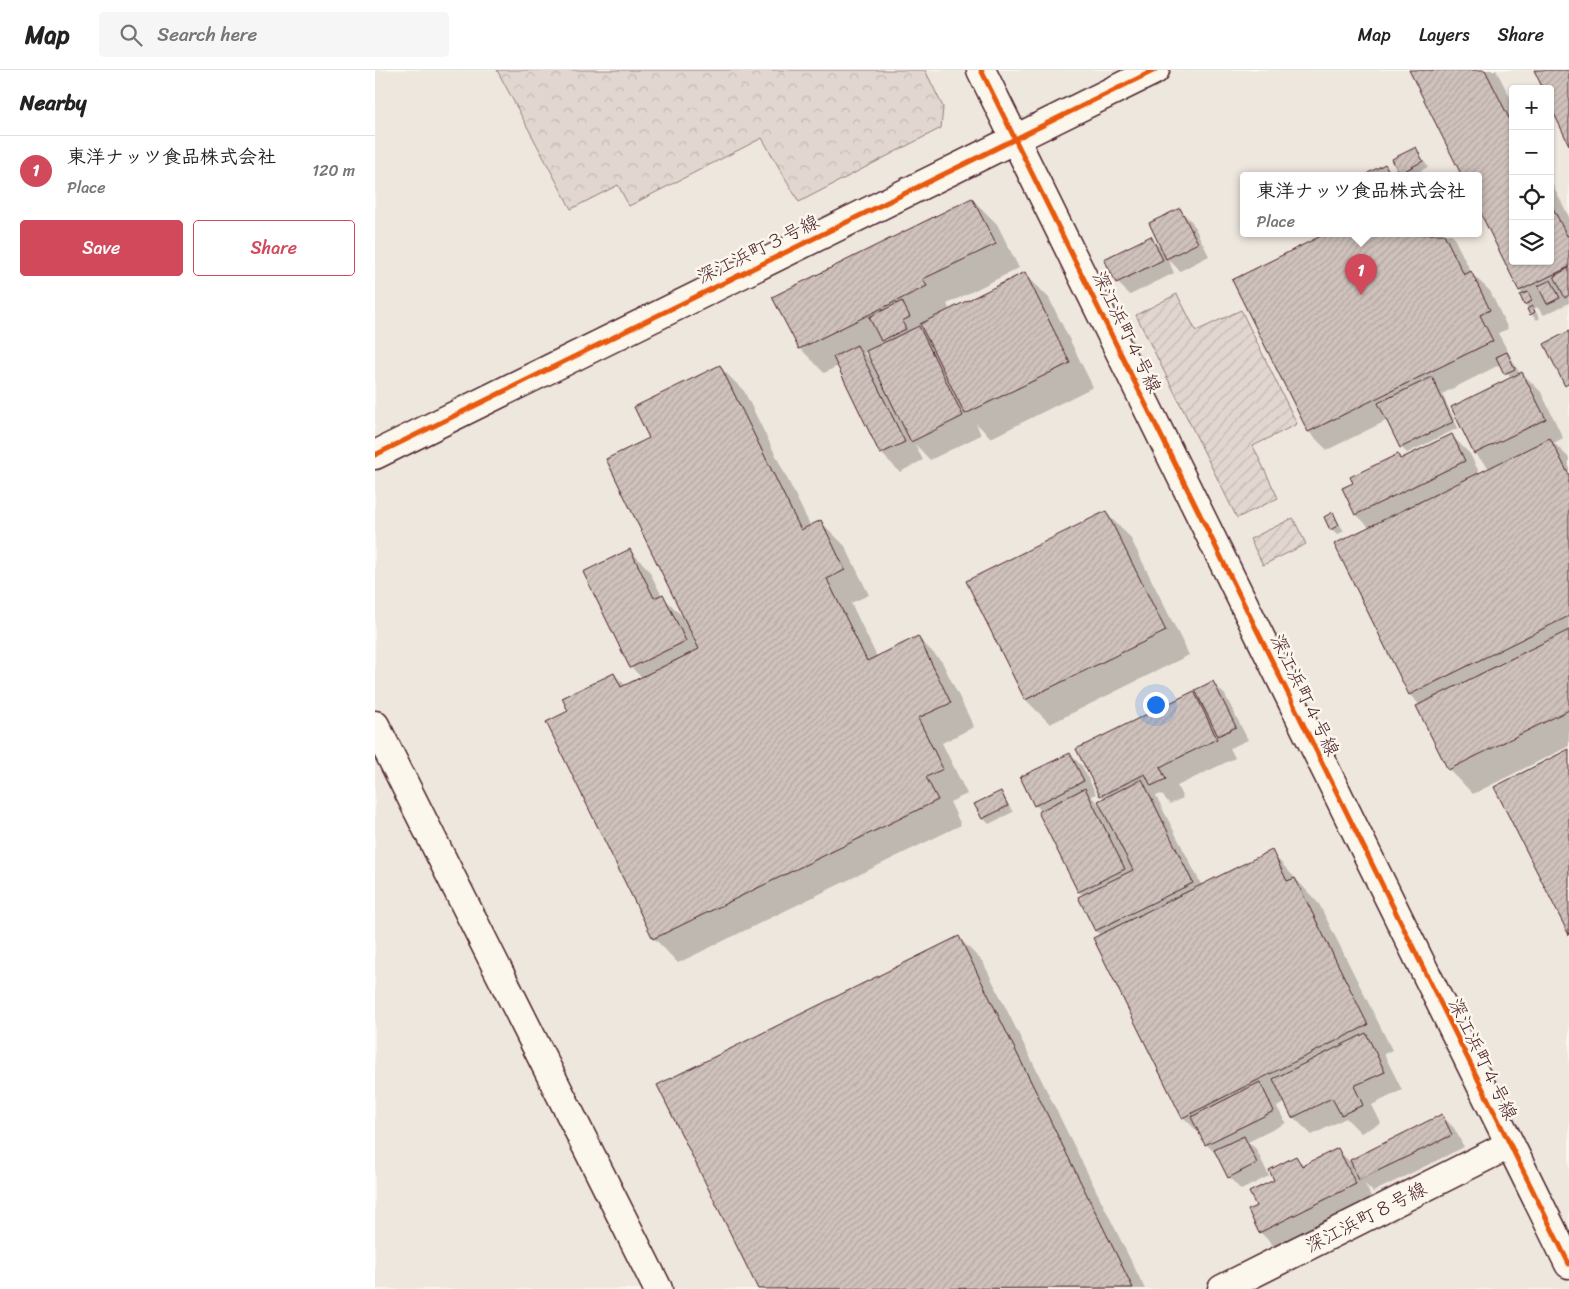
<!DOCTYPE html>
<meta charset="utf-8">
<style>
:root{--surface:#fff;--page:#f6f6f6;--text:#222;--muted:#767676;--line:#e0e0e0;--accent:#d1495b}
body{margin:0;font-family:Sriracha,"Klee One",sans-serif;background:var(--page);color:var(--text)}
.controls{position:absolute;right:15px;top:15px;display:grid;overflow:hidden;border-radius:5px;box-shadow:0 1px 4px #0004}
.controls button{width:45px;height:45px;display:grid;place-items:center;padding:0;border:0;border-bottom:1px solid var(--line);background:var(--surface);color:var(--text);font:25px sans-serif}
.you{position:absolute;left:780px;top:634px;width:18px;height:18px;margin:-12px;border:4px solid #fff;border-radius:50%;background:#1a73e8;box-shadow:0 0 0 8px #1a73e833}
.badge{display:grid;place-items:center;width:32px;height:32px;border-radius:50%;background:var(--accent);color:#fff;font-size:16px;font-weight:700}
.pin{position:absolute;translate:-50% -41px;filter:drop-shadow(0 1px 2px #0008)}
.pin::after{content:'';position:absolute;top:26px;width:18px;height:15px;background:inherit;clip-path:polygon(0 0,100% 0,50% 100%)}
.popup{position:absolute;left:865px;top:102px;width:242px;height:65px;box-sizing:border-box;display:grid;place-content:center;border-radius:5px;background:var(--surface);filter:drop-shadow(0 1px 4px #0005);font-size:16px;white-space:nowrap;color:var(--muted)}
.popup b{font-size:19px;color:var(--text)}
.popup::after{content:'';position:absolute;left:50%;top:100%;margin-left:-10px;border:10px solid transparent;border-top-color:var(--surface)}
.list{margin:0;padding:0;list-style:none}
h2{display:flex;justify-content:space-between;align-items:center;height:65px;margin:0;padding:0 20px;font-size:21px}
h2 small{font-size:16px;font-weight:400;color:var(--muted)}
.list li{display:grid;grid-template-columns:32px 1fr auto;gap:15px;align-items:center;box-sizing:border-box;height:70px;padding:0 20px;border-top:1px solid var(--line)}
.list b{display:block;font-size:19px;white-space:nowrap}
.list p{margin:0;font-size:16px;white-space:nowrap;color:var(--muted)}
.list em{font-size:16px;font-style:normal;color:var(--muted)}
.actions{display:flex;gap:10px;padding:15px 20px}
.actions a{flex:1;padding:11px 0;border:1px solid var(--accent);border-radius:5px;text-align:center;font-size:18px;color:var(--accent)}
.actions .main{background:var(--accent);color:#fff}
.icon{flex:none;width:28px;height:28px;fill:none;stroke:currentColor;stroke-width:2;stroke-linecap:round;stroke-linejoin:round}
.map{position:relative;flex:none;width:1194px;height:1219px;overflow:hidden}
header{display:flex;align-items:center;gap:30px;box-sizing:border-box;height:70px;padding:0 25px;background:var(--surface);border-bottom:1px solid var(--line)}
header strong{font-size:24px}
nav{display:flex;gap:28px;margin-inline-start:auto;font-size:18px}
.search{width:350px;height:45px;background:var(--page);display:flex;align-items:center;gap:12px;box-sizing:border-box;padding:0 18px;border-radius:5px;color:var(--muted);font-size:19px}
main{display:flex}
aside{flex:1;background:var(--surface)}
.map>svg:first-child{display:block}
</style>
<header>
<strong>Map</strong>
<div class="search"><svg class="icon" aria-label="search" viewBox="0 0 24 24"><circle cx="10" cy="10" r="6"/><path d="M15 15l6 6"/></svg>Search here</div>
<nav><a>Map</a><a>Layers</a><a>Share</a></nav>
</header>
<main>
<aside>
<h2>Nearby<small></small></h2>
<ul class="list">
<li><span class="badge">1</span><div><b>東洋ナッツ食品株式会社</b><p>Place</p></div><em>120 m</em></li>
</ul>
<div class="actions"><a class="main">Save</a><a>Share</a></div>
</aside>
<div class="map">
<svg width="1194" height="1219" viewBox="0 0 1194 1219">
<defs>
<pattern id="forest-crowns" width="20" height="18" patternUnits="userSpaceOnUse" patternTransform="scale(1.25)"><rect width="20" height="18" fill="#e2d7d0"/><path d="M2 6a3 3 0 1 1 6 0M12 15a3 3 0 1 1 6 0" fill="none" stroke="#c3b8b3"/></pattern>
<pattern id="garden-furrows" width="10" height="10" patternUnits="userSpaceOnUse" patternTransform="scale(1.25)"><rect width="10" height="10" fill="#e2d7d0"/><path d="M-1 1l2-2M0 10L10 0M9 11l2-2" fill="none" stroke="#c3b8b3"/></pattern>
<pattern id="building-hatch" width="6" height="6" patternUnits="userSpaceOnUse" patternTransform="scale(1.25)"><rect width="6" height="6" fill="#cfc2bc"/><path d="M-1 1l2-2M0 6l6-6M5 7l2-2" fill="none" stroke="#b3a6a2"/></pattern>
</defs>
<rect width="100%" height="100%" fill="#fbf7ec"/>
<filter id="ink" filterUnits="userSpaceOnUse"><feTurbulence type="fractalNoise" baseFrequency=".02" numOctaves="2"/><feDisplacementMap in="SourceGraphic" scale="10" xChannelSelector="R" yChannelSelector="G"/><feConvolveMatrix kernelMatrix="1 2 1 2 8 2 1 2 1" color-interpolation-filters="sRGB"/></filter>
<g filter="url(#ink)">
<path fill="#eee7de" fill-rule="evenodd" d="M 0,0 L 1194,0 L 1194,1219 L 0,1219 ZM 1138,19 L 1175,19 L 1175,191 L 1138,191 ZM 868,106 L 1104,106 L 1104,164 L 868,164 Z"/>
<path fill="url(#forest-crowns)" stroke="#967b7e" d="M 122,0 L 550,0 L 568,37 L 566,58 L 424,132 L 387,68 L 254,136 L 243,115 L 196,139 Z"/>
<path fill="url(#garden-furrows)" stroke="#967b7e" d="M 802,224 L 821,261 L 866,240 L 922,354 L 878,376 L 903,428 L 862,448 L 761,245 Z
M 918,448 L 931,474 L 888,495 L 875,469 Z"/>
<path fill="#0003" fill-rule="evenodd" d="M 1036,0 L 1121,0 L 1138,33 L 1138,191 L 1175,191 L 1175,109 L 1194,147 L 1194,233 L 1169,245 L 1162,237 L 1159,239 L 1165,248 L 1162,250 L 1156,244 L 1146,226 L 1149,225 L 1145,221 L 1104,137 L 1104,106 L 1088,106 Z
M 1041,79 L 1053,97 L 1036,106 L 1028,106 L 1025,103 Z
M 1010,95 L 1018,106 L 996,106 L 994,103 Z
M 597,129 L 622,154 L 644,198 L 572,234 L 575,241 L 650,204 L 674,228 L 718,317 L 616,368 L 601,353 L 606,365 L 555,390 L 540,374 L 548,390 L 525,402 L 506,383 L 463,296 L 449,303 L 425,278 ZM 547,255 L 552,266 L 544,256 ZM 493,281 L 497,292 L 489,283 Z
M 805,140 L 817,152 L 834,186 L 805,201 L 793,189 L 799,203 L 755,225 L 742,212 L 775,168 L 788,180 Z
M 953,164 L 1077,164 L 1097,204 L 1115,221 L 1133,259 L 1123,263 L 1145,304 L 1147,303 L 1166,322 L 1188,368 L 1179,373 L 1194,388 L 1194,676 L 1098,724 L 1074,699 L 1045,635 L 1035,625 L 961,475 L 995,458 L 981,444 L 1022,386 L 1027,390 L 1077,366 L 1095,384 L 1105,404 L 1115,399 L 1100,384 L 1077,337 L 1136,308 L 1126,294 L 1067,324 L 1083,358 L 1032,383 L 1026,377 L 1013,350 L 952,380 L 934,362 L 859,210 Z
M 345,297 L 369,321 L 436,457 L 446,452 L 470,476 L 494,525 L 476,533 L 502,587 L 543,567 L 567,592 L 599,657 L 567,673 L 592,724 L 575,732 L 586,755 L 303,893 L 279,868 L 195,641 L 239,604 L 251,616 L 267,608 L 257,598 L 209,503 L 255,480 L 273,499 L 287,526 L 310,549 L 276,369 Z
M 731,443 L 755,467 L 814,585 L 675,654 L 651,630 L 592,511 Z
M 958,444 L 969,461 L 962,465 L 956,459 Z
M 838,612 L 850,625 L 873,670 L 855,678 L 860,688 L 802,716 L 808,728 L 795,734 L 786,724 L 781,726 L 827,816 L 896,782 L 944,834 L 1017,980 L 1009,984 L 1027,1020 L 997,1035 L 1006,1053 L 986,1063 L 971,1048 L 937,1065 L 918,1047 L 911,1032 L 902,1037 L 911,1053 L 873,1072 L 881,1079 L 894,1106 L 866,1120 L 854,1107 L 844,1087 L 831,1074 L 826,1065 L 808,1047 L 726,866 L 721,861 L 705,828 L 709,826 L 704,822 L 665,742 L 667,741 L 660,735 L 695,684 L 707,696 L 721,724 L 716,726 L 728,739 L 729,729 L 703,680 L 818,623 L 826,630 Z
M 626,722 L 638,742 L 614,754 L 608,748 Z
M 584,868 L 608,892 L 770,1219 L 385,1219 L 284,1016 Z
M 1067,1046 L 1079,1058 L 1089,1077 L 998,1122 L 990,1114 L 999,1133 L 904,1181 L 885,1162 L 883,1136 L 901,1111 L 921,1088 L 930,1096 L 963,1080 L 974,1091 Z"/>
<path fill="url(#building-hatch)" stroke="#4a1f2b" d="M 1034,0 L 1110,0 L 1138,56 L 1138,191 L 1175,191 L 1175,132 L 1192,166 L 1194,165 L 1194,197 L 1144,221 L 1104,140 L 1104,106 L 1087,106 Z
M 1159,0 L 1194,0 L 1194,75 L 1175,35 L 1175,19 L 1168,19 Z
M 1041,77 L 1048,91 L 1024,104 L 1017,89 Z
M 1010,94 L 1016,105 L 994,106 L 993,103 Z
M 597,128 L 621,174 L 548,209 L 552,216 L 424,279 L 397,227 Z
M 805,138 L 823,173 L 791,189 L 774,153 Z
M 950,164 L 1069,164 L 1089,205 L 1096,201 L 1115,240 L 1105,245 L 1118,271 L 933,362 L 857,210 Z
M 776,166 L 788,190 L 741,213 L 729,189 Z
M 1194,198 L 1194,225 L 1190,228 L 1179,206 Z
M 650,202 L 695,293 L 590,344 L 545,254 Z
M 1176,210 L 1185,228 L 1172,234 L 1163,216 Z
M 1153,222 L 1157,231 L 1149,235 L 1145,225 Z
M 527,231 L 535,247 L 527,251 L 531,259 L 506,271 L 494,247 Z
M 1157,236 L 1160,242 L 1155,245 L 1152,239 Z
M 544,256 L 588,346 L 536,372 L 491,281 Z
M 1194,261 L 1194,313 L 1190,316 L 1169,274 Z
M 482,275 L 530,372 L 505,384 L 458,287 Z
M 1132,282 L 1140,299 L 1129,304 L 1121,287 Z
M 345,295 L 426,460 L 446,450 L 470,500 L 452,509 L 492,591 L 543,566 L 576,633 L 543,648 L 568,699 L 551,707 L 563,730 L 278,869 L 171,652 L 193,641 L 187,628 L 239,603 L 246,617 L 324,579 L 231,389 L 274,368 L 259,337 Z
M 1147,302 L 1171,349 L 1099,384 L 1076,337 Z
M 1057,307 L 1078,352 L 1025,378 L 1003,333 Z
M 1077,364 L 1090,391 L 980,445 L 967,418 L 978,413 L 975,407 L 1023,384 L 1025,389 Z
M 1175,368 L 1194,405 L 1194,546 L 1034,625 L 959,474 Z
M 731,441 L 791,561 L 650,630 L 591,511 Z
M 958,442 L 964,455 L 955,460 L 949,447 Z
M 255,479 L 279,528 L 288,524 L 311,571 L 255,598 L 208,502 Z
M 1194,560 L 1194,640 L 1073,700 L 1041,636 Z
M 838,611 L 861,657 L 843,666 L 820,620 Z
M 819,621 L 842,669 L 785,697 L 791,709 L 776,716 L 770,704 L 725,726 L 701,679 Z
M 1194,679 L 1194,865 L 1119,717 Z
M 695,683 L 709,711 L 659,736 L 645,707 Z
M 767,709 L 818,813 L 720,861 L 703,827 L 758,800 L 723,731 Z
M 710,718 L 750,799 L 703,822 L 663,742 Z
M 626,721 L 633,736 L 607,749 L 599,734 Z
M 897,780 L 912,811 L 920,808 L 993,955 L 807,1048 L 718,868 Z
M 584,866 L 758,1218 L 383,1219 L 282,1015 Z
M 991,963 L 1010,1002 L 979,1016 L 988,1035 L 966,1045 L 957,1028 L 917,1048 L 898,1009 Z
M 885,1012 L 899,1041 L 830,1075 L 816,1047 Z
M 1067,1044 L 1077,1065 L 984,1110 L 975,1090 Z
M 869,1066 L 882,1093 L 853,1108 L 839,1080 Z
M 963,1078 L 981,1114 L 884,1163 L 873,1140 L 881,1136 L 874,1122 L 899,1110 L 894,1100 L 921,1086 L 927,1096 Z"/>
<g fill="none" stroke-linecap="round" stroke-linejoin="round">
<defs>
<path id="minor" d="M 606,0 L 1194,1194
M 0,385 L 780,0
M 0,655 L 283,1219
M 847,1219 L 1134,1075"/>
</defs>
<use href="#minor" stroke="#4a1f2b" stroke-width="31"/>
<use href="#minor" stroke="#fbf7ec" stroke-width="28"/>
<defs>
<path id="cycleway" d="M 606,0 L 1194,1194
M 0,385 L 780,0"/>
</defs>
<use href="#cycleway" stroke="#fbf7ec" stroke-width="8"/>
<use href="#cycleway" stroke="#e8590c" stroke-width="5"/>
</g>
</g>
<g text-anchor="middle" dominant-baseline="central" stroke-width="5" stroke-linejoin="round" paint-order="stroke">
<g font-size="19" fill="#4a1f2b" stroke="#fbf7ec">
<text transform="translate(383 179) rotate(-26)">深江浜町３号線</text>
<text transform="translate(752 262) rotate(64)">深江浜町４号線</text>
<text transform="translate(930 625) rotate(64)">深江浜町４号線</text>
<text transform="translate(1108 989) rotate(64)">深江浜町４号線</text>
<text transform="translate(991 1147) rotate(-27)">深江浜町８号線</text>
</g>
</g>
</svg>
<div class="controls">
<button>+</button>
<button>−</button>
<button><svg class="icon" aria-label="locate" viewBox="0 0 24 24"><circle cx="12" cy="12" r="6"/><path d="M12 2v4M12 18v4M2 12h4M18 12h4"/></svg></button>
<button><svg class="icon" aria-label="layers" viewBox="0 0 24 24"><path d="M12 4l9 5-9 5-9-5zM3 14l9 5 9-5"/></svg></button>
</div>
<div class="you"></div>
<div class="pin badge" style="left:986px;top:225px">1</div>
<div class="popup"><b>東洋ナッツ食品株式会社</b>Place</div>
</div>
</main>
